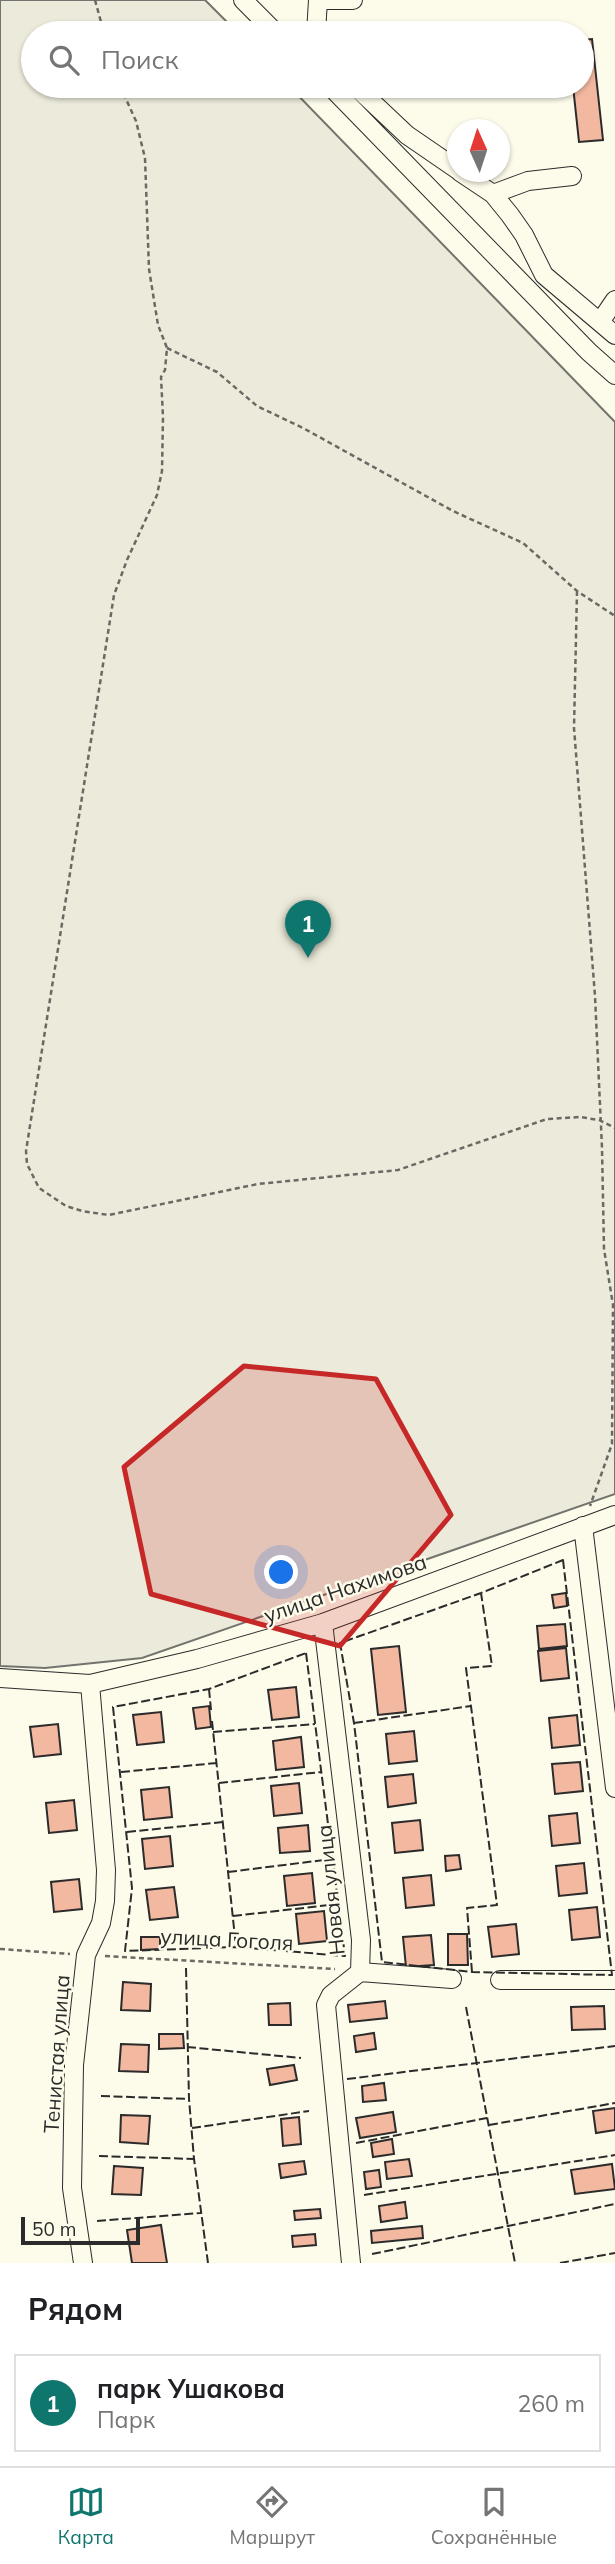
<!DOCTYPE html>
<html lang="ru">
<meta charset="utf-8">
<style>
:root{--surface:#fff;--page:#f6f6f6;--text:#202124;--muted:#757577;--line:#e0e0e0;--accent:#0f766e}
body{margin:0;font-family:Mulish,sans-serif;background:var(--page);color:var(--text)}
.compass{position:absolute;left:447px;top:119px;width:63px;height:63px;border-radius:50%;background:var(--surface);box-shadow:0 2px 5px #0004;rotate:357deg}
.scale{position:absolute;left:21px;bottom:18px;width:119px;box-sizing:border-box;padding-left:7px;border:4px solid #2b2b2b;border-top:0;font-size:19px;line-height:24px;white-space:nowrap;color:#2b2b2b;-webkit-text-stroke:5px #fdfbea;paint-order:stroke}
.you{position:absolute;left:282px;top:1573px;width:24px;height:24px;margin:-18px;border:5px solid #fff;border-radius:50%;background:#1a73e8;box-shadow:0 0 0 10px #1a73e833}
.badge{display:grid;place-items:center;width:46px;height:46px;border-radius:50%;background:var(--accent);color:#fff;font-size:23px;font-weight:700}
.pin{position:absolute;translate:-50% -58px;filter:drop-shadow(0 2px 4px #0008)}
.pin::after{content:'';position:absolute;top:37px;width:24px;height:21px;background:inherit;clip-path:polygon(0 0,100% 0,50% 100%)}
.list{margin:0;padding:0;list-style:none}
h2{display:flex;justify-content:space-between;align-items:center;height:91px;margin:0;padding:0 28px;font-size:30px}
h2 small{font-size:23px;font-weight:400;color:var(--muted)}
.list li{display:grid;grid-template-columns:46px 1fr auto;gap:21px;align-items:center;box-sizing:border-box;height:98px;margin:0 14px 14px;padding:0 14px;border:2px solid var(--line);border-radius:0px}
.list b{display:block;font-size:26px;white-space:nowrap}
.list p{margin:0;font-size:23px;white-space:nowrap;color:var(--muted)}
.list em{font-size:23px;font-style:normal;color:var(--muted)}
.icon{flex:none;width:38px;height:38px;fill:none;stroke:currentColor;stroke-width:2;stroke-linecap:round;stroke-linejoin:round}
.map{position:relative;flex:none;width:615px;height:2263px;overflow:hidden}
.search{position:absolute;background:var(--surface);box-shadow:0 2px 5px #0004;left:21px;right:21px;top:21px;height:77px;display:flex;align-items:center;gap:18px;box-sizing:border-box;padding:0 24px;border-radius:38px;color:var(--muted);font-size:26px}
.sheet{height:203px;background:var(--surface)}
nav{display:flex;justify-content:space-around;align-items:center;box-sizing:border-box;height:98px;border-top:2px solid var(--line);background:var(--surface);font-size:19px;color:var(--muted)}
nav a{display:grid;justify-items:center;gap:4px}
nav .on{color:var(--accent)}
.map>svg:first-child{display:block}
</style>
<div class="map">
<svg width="615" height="2263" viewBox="0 0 615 2263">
<rect width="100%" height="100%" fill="#fdfbea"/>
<path fill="#ecebdb" stroke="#74746e" stroke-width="2" d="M 0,0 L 205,0 L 238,33 L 33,33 L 33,86 L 289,86 L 615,422 L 615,1494 L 142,1658 L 45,1668 L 0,1666 Z"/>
<path fill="#f2b8a0" stroke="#2b2b2b" stroke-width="2" d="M 592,39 L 603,140 L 579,142 L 573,86 L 582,86 L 582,40 Z
M 566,1593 L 567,1606 L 554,1608 L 552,1595 Z
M 565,1624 L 567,1646 L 539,1649 L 537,1626 Z
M 399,1646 L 406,1712 L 378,1715 L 371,1649 Z
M 566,1648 L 569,1678 L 541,1681 L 538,1651 Z
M 296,1687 L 299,1717 L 272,1720 L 268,1690 Z
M 209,1706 L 211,1727 L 196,1729 L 193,1708 Z
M 161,1712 L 164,1742 L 137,1745 L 133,1715 Z
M 577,1715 L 580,1745 L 552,1748 L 549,1718 Z
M 58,1724 L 61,1754 L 34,1757 L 30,1727 Z
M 414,1731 L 417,1761 L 389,1764 L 386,1734 Z
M 301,1737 L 304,1767 L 276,1770 L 273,1741 Z
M 580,1762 L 583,1791 L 555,1794 L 552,1764 Z
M 413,1774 L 416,1803 L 388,1807 L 385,1777 Z
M 299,1783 L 302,1813 L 274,1816 L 271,1786 Z
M 169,1787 L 172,1817 L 144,1820 L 141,1790 Z
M 74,1800 L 77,1830 L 49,1833 L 46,1803 Z
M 577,1813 L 580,1843 L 552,1846 L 549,1816 Z
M 420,1820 L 423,1850 L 395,1853 L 392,1823 Z
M 308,1825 L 310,1851 L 280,1853 L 278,1828 Z
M 170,1836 L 173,1866 L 145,1869 L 142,1839 Z
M 459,1855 L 461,1869 L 446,1871 L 445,1856 Z
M 584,1863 L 587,1893 L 559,1896 L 556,1866 Z
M 312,1873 L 315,1903 L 287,1906 L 284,1876 Z
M 431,1875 L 434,1905 L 406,1908 L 403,1878 Z
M 79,1879 L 82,1909 L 54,1912 L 51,1882 Z
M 174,1887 L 178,1917 L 150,1920 L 146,1890 Z
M 597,1907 L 600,1937 L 572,1940 L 569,1910 Z
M 324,1911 L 327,1941 L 299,1944 L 296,1914 Z
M 516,1924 L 519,1954 L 492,1957 L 488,1927 Z
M 448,1934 L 467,1934 L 468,1965 L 448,1965 Z
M 431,1935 L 434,1965 L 406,1967 L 403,1937 Z
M 141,1937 L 160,1937 L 160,1949 L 141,1950 Z
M 123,1982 L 151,1984 L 150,2011 L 121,2010 Z
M 385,2001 L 387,2018 L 350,2022 L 348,2005 Z
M 290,2003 L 291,2025 L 269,2025 L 268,2004 Z
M 604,2006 L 605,2029 L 572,2030 L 571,2007 Z
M 374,2033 L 376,2049 L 356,2052 L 354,2036 Z
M 159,2034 L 183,2034 L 184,2048 L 159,2049 Z
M 121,2044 L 149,2045 L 148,2072 L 119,2071 Z
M 294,2065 L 297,2080 L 270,2085 L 267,2069 Z
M 384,2083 L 386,2100 L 363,2102 L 362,2086 Z
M 615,2108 L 615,2130 L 596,2133 L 593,2111 Z
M 393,2112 L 396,2132 L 360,2138 L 356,2118 Z
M 121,2115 L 150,2116 L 148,2144 L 120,2142 Z
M 299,2117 L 301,2144 L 283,2146 L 281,2119 Z
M 392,2139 L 394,2154 L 373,2157 L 371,2143 Z
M 409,2159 L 412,2176 L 387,2179 L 385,2162 Z
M 304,2161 L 306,2174 L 281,2178 L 279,2164 Z
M 612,2164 L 615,2189 L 575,2194 L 571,2170 Z
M 114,2166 L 143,2168 L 141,2195 L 112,2194 Z
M 379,2170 L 381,2187 L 366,2189 L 364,2172 Z
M 405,2202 L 407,2218 L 381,2222 L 379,2206 Z
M 320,2209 L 321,2218 L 295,2220 L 294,2211 Z
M 161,2225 L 167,2263 L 132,2263 L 127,2230 Z
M 422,2226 L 423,2238 L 372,2243 L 371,2231 Z
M 315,2234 L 316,2245 L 293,2247 L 292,2236 Z"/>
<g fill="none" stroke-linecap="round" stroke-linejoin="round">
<defs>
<path id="minor" d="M 243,0 L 276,33
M 319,0 L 353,0
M 316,33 L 318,0
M 330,86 L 589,352 L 615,375
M 355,86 L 407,135 L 458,170
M 460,172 L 493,194 L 510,215 L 524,235 L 544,275 L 615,335
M 493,194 L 528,181 L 572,176
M 600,322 L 615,300
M 583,1526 L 615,1788
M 323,1623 L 361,1940 L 360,1972 L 331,1995 L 326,2005 L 351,2263
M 0,1678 L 90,1684 L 197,1659 L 323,1623 L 615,1515
M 360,1972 L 452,1979
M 500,1980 L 615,1980
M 83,2263 L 72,2188 L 74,2065 L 86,1955 L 101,1923 L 105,1901 L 106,1870 L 90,1684"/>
</defs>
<use href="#minor" stroke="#2b2b2b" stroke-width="20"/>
<path stroke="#6a6964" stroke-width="2.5" stroke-dasharray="5 3.5" stroke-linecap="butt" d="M 95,0 L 104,33
M 120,86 L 136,121 L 145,158 L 149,269 L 158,325 L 167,348 L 165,370 L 161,377 L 163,417 L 162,471 L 157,495 L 127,560 L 114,595 L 26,1151 L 27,1164 L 39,1188 L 66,1206 L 82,1211 L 109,1215 L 258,1184 L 398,1170 L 547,1119 L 580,1117 L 599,1120 L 615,1128
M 167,348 L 217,372 L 257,406 L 303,428 L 453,511 L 523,543 L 577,591 L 615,616
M 577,591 L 574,728 L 595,996 L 602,1148 L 604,1249 L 613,1305 L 612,1444 L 590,1506
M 0,1949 L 70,1954
M 105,1956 L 335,1969"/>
<use href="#minor" stroke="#fdfbea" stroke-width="18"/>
<path stroke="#2b2b2b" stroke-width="2" stroke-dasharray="9 3.5" stroke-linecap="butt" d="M 563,1560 L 612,1975 L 472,1972 L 382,1962 L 354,1723 L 340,1643 L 481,1593 Z
M 306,1653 L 345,1956 L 236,1947 L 125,1951 L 132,1888 L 113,1707 L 209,1689 Z
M 209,1689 L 211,1710
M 212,1721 L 236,1947
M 354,1723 L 471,1706
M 213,1732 L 315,1724
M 121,1772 L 217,1763
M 219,1783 L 321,1772
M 127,1832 L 223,1822
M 228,1872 L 332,1859
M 233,1916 L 338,1904
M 186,1968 L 189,2099 L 194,2159 L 208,2263
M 472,1972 L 467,1908 L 497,1905 L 466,1668 L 492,1666 L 481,1593
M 466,2007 L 515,2263
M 187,2047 L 301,2058
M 347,2079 L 615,2046
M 101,2096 L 189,2099
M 489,2125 L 615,2103
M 192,2128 L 309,2111
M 356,2143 L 487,2118
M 99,2156 L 194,2159
M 364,2195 L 615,2155
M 97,2221 L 201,2213
M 372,2254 L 615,2204
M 560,2263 L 615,2253"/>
</g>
<path fill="#c62828" fill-opacity="0.2" stroke="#c62828" stroke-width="5" stroke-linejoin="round" d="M 244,1366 L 376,1379 L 451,1515 L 340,1646 L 151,1594 L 124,1467 Z"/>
<g text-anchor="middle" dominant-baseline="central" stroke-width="5" stroke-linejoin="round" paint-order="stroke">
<g font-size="21" fill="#2b2b2b" stroke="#fdfbea">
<text transform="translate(345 1588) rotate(-19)">улица Нахимова</text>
<text transform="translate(330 1890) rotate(-96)">Новая улица</text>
<text transform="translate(227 1939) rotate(3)">улица Гоголя</text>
<text transform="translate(56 2054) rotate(-86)">Тенистая улица</text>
</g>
</g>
</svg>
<svg class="compass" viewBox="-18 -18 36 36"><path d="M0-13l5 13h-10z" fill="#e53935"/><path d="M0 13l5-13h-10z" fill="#757577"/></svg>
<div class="scale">50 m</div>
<div class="you"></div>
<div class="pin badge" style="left:308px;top:958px">1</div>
<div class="search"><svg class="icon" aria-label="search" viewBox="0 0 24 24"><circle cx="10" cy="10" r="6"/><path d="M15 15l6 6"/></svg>Поиск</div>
</div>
<section class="sheet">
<h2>Рядом<small></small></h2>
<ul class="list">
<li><span class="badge">1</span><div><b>парк Ушакова</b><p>Парк</p></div><em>260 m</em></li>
</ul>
</section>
<nav>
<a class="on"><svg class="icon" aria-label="map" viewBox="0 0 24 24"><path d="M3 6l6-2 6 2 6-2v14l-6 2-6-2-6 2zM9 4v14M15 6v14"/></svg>Карта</a>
<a><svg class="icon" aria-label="directions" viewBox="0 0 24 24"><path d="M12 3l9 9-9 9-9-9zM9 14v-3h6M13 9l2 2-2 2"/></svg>Маршрут</a>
<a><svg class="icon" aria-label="saved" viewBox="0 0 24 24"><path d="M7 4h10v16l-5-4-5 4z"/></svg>Сохранённые</a>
</nav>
